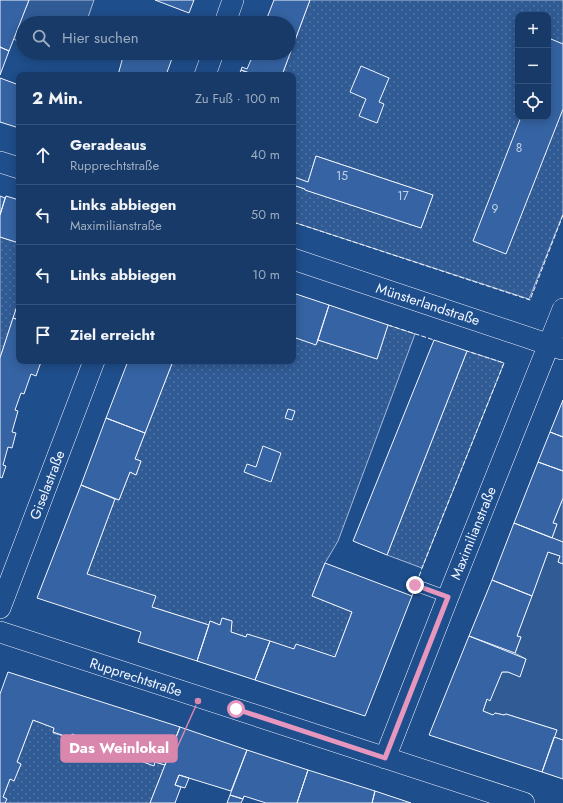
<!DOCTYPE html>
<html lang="de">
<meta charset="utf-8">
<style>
:root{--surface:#173a69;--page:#20416f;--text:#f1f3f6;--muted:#9eadc0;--line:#36547d}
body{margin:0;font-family:Jost,sans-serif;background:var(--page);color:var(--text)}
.controls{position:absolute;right:12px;top:12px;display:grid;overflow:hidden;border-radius:8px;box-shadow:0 2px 10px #0003}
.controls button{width:36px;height:36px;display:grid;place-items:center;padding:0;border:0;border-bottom:1px solid var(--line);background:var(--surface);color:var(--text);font:20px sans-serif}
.stop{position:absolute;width:12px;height:12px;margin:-9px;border:3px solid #e797bd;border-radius:50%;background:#fff}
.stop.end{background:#e797bd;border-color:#fff;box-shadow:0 1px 4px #0008}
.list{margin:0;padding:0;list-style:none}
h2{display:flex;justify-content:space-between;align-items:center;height:52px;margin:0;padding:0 16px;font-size:17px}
h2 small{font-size:13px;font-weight:400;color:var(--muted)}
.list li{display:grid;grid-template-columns:26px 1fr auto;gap:12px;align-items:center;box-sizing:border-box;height:60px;padding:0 16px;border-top:1px solid var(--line)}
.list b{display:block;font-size:15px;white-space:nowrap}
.list p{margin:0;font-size:13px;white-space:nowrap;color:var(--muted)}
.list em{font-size:13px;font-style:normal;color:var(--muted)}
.icon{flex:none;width:22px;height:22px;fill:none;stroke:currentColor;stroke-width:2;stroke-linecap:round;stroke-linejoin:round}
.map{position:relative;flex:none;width:563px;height:803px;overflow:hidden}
.search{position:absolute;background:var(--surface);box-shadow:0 2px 10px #0003;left:16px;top:16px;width:280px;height:44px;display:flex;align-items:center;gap:10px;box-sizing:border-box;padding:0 14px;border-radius:22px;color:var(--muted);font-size:15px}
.panel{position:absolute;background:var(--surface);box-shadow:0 2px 10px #0003;left:16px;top:72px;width:280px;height:292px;border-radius:8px}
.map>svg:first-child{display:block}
</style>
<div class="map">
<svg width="563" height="803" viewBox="0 0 563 803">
<defs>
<pattern id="grass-dots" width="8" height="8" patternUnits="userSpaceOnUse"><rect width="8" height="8" fill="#305b95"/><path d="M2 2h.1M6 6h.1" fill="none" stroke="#4e73a5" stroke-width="1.8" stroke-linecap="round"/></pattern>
</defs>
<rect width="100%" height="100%" fill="#1f4e8c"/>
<path fill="url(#grass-dots)" stroke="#a8bbd7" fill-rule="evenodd" d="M 310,0 L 563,0 L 563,214 L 529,299 L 293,222 L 293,185 L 305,189 L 306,190 L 421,228 L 433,195 L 316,156 L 308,182 L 294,177 L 293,75 L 282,75 ZM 518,15 L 548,15 L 548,117 L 518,117 Z
M 0,237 L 19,243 L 19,300 L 0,358 Z
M 388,325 L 415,334 L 338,541 L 325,563 L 312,596 L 352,612 L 335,657 C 300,650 264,644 231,632 L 232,621 L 223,618 L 220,625 L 210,621 L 209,625 L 152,607 L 87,574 L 115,499 L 119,500 L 130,472 L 136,475 L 141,461 L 135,459 L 173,361 L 293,361 L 293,337 L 316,344 L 318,340 L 377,359 Z
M 467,351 L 504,363 L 422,568 L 387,555 Z
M 33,720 L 54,728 L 53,733 L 70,738 L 72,734 L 95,742 L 94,746 L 112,752 L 114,748 L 136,755 L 135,759 L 154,765 L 155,762 L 165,765 L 150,803 L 5,803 L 6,799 L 3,797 L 10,779 L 14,780 L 21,764 L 17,762 Z"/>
<path fill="#305b95" stroke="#a8bbd7" d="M 29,0 L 94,0 L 86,23 L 23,23 L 23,43 L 13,39 Z
M 563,498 L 563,542 L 552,538 L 557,524 L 553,523 Z
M 548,552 L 560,556 L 558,562 L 563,564 L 563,740 L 554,737 L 557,730 L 506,714 L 504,715 L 495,713 L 493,715 L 483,711 L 487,699 L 490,700 L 502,672 L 508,672 L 520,676 L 526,659 L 515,653 L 521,637 L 517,636 Z"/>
<path fill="#3563a3" stroke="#f2f6ff" d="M 0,0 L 29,0 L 9,51 L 0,47 Z
M 155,0 L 194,0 L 189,13 Z
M 274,0 L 310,0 L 282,75 L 255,75 L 241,70 L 242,67 L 247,69 L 254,53 L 289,53 L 289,23 L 265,23 Z
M 551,39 L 563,44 L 563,109 L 506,254 L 473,241 L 521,117 L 548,117 L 548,47 Z
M 0,47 L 9,51 L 0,75 Z
M 124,53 L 174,53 L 166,75 L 118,75 Z
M 361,66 L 389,78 L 379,102 L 384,104 L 377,123 L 359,116 L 366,99 L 350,92 Z
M 241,70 L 255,75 L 239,75 Z
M 0,78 L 19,85 L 19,128 L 0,122 Z
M 316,156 L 433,195 L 421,228 L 305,190 L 305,189 L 293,185 L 294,177 L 308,182 Z
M 0,196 L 5,198 L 0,215 Z
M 6,196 L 19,200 L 19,243 L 0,237 L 0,215 Z
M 293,293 L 329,305 L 316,345 L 293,337 Z
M 19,300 L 19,320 L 13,318 Z
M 329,305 L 388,325 L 377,359 L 318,340 Z
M 13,318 L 19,320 L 19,361 L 41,362 L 36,376 L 31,374 L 24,394 L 21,393 L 15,410 L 18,411 L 12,432 L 16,433 L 12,448 L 8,447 L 3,465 L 6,466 L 2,478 L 0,477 L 0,358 Z
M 434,340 L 467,351 L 387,555 L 353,541 Z
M 128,361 L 173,361 L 145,433 L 106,418 Z
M 563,400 L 563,437 L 550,432 Z
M 288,409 L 295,411 L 292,420 L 285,418 Z
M 106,418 L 145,433 L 135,459 L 141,461 L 136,475 L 130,472 L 119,500 L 81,485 Z
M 550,432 L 563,437 L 563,471 L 538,462 Z
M 263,446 L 281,453 L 271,482 L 244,472 L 247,464 L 256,467 Z
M 538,462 L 563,471 L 563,498 L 553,523 L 557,524 L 552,538 L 514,523 Z
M 81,485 L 115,499 L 87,574 L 156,596 L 152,607 L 209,625 L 197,661 L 138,642 L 141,632 L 37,598 Z
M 514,523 L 563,542 L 563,564 L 558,562 L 560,556 L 548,552 L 532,596 L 492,580 Z
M 325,563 L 412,596 L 365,716 L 255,680 L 270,641 L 294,649 L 296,644 L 335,657 L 352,612 L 312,596 Z
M 492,580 L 532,596 L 517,636 L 521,637 L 515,653 L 469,636 Z
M 222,618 L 232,621 L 231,632 L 246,637 L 247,634 L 270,641 L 255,680 L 197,661 L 210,621 L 220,625 Z
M 469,636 L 526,659 L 520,677 L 508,672 L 502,672 L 490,701 L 487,699 L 483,711 L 493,715 L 495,713 L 504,715 L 506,714 L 557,730 L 542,772 L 429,735 Z
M 8,672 L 180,727 L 165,765 L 155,762 L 154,766 L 135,759 L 136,755 L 114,748 L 112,752 L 94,746 L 95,742 L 72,734 L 71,738 L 53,732 L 54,728 L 33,720 L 17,762 L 21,764 L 14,781 L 10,779 L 3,797 L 7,799 L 5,803 L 0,803 L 0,694 Z
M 180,727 L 247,750 L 231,791 L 179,775 L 175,785 L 181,787 L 175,803 L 150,803 Z
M 554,737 L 563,740 L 563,779 L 542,772 Z
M 247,750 L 308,770 L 297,803 L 266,803 L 244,796 L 243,799 L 230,795 Z
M 308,770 L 375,791 L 372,803 L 297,803 Z
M 179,775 L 189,778 L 185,788 L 175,785 Z
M 375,791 L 411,803 L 372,803 Z
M 230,795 L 243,799 L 241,803 L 227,803 Z"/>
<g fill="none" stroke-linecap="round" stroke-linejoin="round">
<defs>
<path id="service" d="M 415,585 L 448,597"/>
<path id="minor" d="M 225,23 L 233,0
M 205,75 L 213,53
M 0,162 L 19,168
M 293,259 L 562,349
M 0,608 L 94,361
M 0,632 L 524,803
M 385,758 L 448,597 L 563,309"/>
</defs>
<use href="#service" stroke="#f2f6ff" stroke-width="12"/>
<use href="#minor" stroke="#f2f6ff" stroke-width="22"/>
<use href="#service" stroke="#1f4e8c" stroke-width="11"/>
<use href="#minor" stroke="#1f4e8c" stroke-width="21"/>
<path stroke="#f2f6ff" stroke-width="1" stroke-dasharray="5 2" stroke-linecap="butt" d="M 293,222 L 530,300 L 563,215
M 388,325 L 434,340
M 412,596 L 422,568 L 504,363 L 467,351"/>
</g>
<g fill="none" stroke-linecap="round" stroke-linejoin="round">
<path stroke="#e797bd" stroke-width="5" d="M 236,709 L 385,758 L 448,597 L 415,585"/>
</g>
<g text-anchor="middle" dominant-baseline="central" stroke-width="3" stroke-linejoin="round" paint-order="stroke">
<g font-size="12" fill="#c3d1e8">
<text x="519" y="148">8</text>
<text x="342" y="176">15</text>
<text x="403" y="196">17</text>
<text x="495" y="209">9</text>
</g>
<g font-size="14" fill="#f2f6ff" stroke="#1f4e8c">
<text transform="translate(428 304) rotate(18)">Münsterlandstraße</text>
<text transform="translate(47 485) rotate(-69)">Giselastraße</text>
<text transform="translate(473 533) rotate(-68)">Maximilianstraße</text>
<text transform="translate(136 677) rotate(18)">Rupprechtstraße</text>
</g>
</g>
<path fill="none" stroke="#da87ad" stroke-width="1.5" d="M198 701L177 748"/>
<circle fill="#da87ad" stroke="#1f4e8c" stroke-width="1.5" cx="198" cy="701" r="4"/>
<rect fill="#da87ad" stroke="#da87ad" stroke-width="1.5" x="61" y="735" width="116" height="27" rx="4"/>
<g font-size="15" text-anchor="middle" font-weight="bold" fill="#fff">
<text x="119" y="753">Das Weinlokal</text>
</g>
</svg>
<div class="controls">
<button>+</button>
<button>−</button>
<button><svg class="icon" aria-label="locate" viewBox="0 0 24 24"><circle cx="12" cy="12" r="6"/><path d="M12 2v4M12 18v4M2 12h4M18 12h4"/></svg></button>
</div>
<div class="stop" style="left:236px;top:709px"></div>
<div class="stop end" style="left:415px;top:585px"></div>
<div class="search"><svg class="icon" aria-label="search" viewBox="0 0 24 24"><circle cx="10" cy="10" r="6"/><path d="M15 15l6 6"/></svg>Hier suchen</div>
<section class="panel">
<h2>2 Min.<small>Zu Fuß · 100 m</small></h2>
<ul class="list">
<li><svg class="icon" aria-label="ahead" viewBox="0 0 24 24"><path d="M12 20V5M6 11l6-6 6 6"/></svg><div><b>Geradeaus</b><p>Rupprechtstraße</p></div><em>40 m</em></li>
<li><svg class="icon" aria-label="left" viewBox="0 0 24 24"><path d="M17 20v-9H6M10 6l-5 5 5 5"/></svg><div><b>Links abbiegen</b><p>Maximilianstraße</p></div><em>50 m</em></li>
<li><svg class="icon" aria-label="left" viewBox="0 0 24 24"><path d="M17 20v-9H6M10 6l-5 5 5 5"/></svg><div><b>Links abbiegen</b></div><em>10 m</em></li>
<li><svg class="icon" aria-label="arrive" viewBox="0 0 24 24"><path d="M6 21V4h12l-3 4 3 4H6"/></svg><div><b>Ziel erreicht</b></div></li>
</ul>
</section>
</div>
